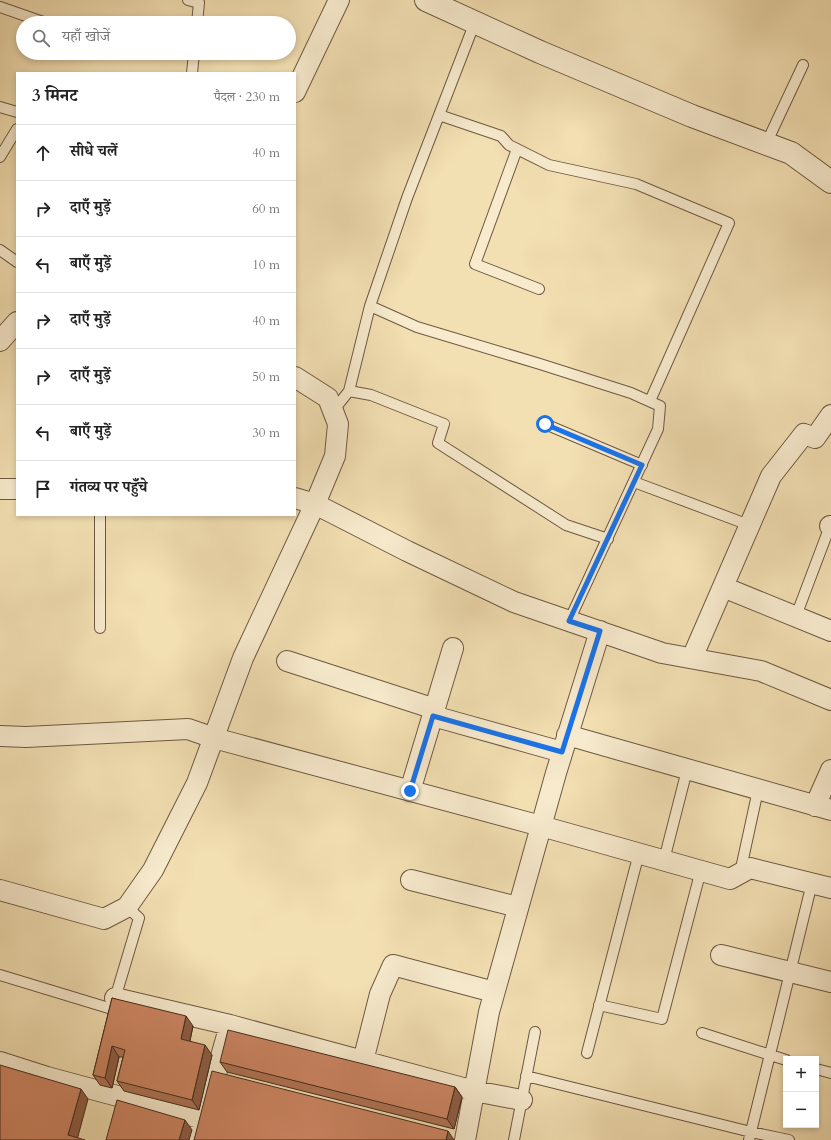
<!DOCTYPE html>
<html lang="hi">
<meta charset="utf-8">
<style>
:root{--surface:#fff;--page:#f2f2f2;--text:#222;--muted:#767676;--line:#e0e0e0}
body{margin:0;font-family:Cardo,"Noto Serif Devanagari",serif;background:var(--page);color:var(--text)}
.controls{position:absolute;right:12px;bottom:12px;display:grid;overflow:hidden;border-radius:0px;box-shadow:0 2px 6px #0003}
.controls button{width:36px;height:36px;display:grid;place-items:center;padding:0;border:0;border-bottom:1px solid var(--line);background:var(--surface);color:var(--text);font:20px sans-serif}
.stop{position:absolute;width:12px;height:12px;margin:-9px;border:3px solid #1a73e8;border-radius:50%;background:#fff}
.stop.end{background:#1a73e8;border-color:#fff;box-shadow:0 1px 4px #0008}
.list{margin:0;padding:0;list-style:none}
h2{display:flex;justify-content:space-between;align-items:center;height:52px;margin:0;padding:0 16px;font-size:17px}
h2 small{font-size:13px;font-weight:400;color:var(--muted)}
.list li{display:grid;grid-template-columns:26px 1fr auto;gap:12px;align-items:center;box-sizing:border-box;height:56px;padding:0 16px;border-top:1px solid var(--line)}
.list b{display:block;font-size:15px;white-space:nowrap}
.list em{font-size:13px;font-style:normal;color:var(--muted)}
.icon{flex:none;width:22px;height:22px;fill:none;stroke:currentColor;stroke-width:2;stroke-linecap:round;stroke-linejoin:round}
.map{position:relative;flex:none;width:831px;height:1140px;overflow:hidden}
.search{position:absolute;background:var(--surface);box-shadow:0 2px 6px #0003;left:16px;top:16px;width:280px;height:44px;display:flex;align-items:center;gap:10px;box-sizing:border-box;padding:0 14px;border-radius:22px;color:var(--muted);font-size:15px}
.panel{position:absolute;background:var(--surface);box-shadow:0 2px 6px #0003;left:16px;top:72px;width:280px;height:444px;border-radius:0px}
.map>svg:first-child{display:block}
</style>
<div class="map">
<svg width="831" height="1140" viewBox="0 0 831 1140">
<rect width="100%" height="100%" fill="#f2dfb2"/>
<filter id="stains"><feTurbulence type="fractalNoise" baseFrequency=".005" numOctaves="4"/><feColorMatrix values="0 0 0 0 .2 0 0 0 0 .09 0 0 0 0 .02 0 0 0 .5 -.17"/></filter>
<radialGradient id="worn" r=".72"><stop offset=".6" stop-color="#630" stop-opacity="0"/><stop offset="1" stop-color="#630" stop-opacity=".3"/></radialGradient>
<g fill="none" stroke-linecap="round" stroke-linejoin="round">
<defs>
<path id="service" d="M 188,0 L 199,3 L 197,23
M 0,7 L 46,23
M 192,73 L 194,53
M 0,107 L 17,112
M 439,115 L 501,136 L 509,145 L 549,165 L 636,184 L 729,223 L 650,401
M 766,144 L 803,65
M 517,149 L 475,264 L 539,289
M 0,157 L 17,129
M 0,250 L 17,262
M 370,306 L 417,327 L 540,364 L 631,393 L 660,406 L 658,429 L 569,621
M 349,391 L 370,306 L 407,198 L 475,22
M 333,411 L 349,391 L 371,395 L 444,424 L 438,443 L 566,525 L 608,539
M 545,424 L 642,465
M 634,482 L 749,525
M 100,515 L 100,628
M 796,616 L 830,526
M 664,860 L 687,770
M 740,873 L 758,790
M 0,975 L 112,1009
M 114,1002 L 139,918 L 127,907
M 599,1005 L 662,1019 L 701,870
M 702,1033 L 786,1060
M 587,1053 L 639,853
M 816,1069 L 831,1073
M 526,1076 L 751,1132 L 789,1140
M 514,1140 L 535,1032
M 749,1140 L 812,883"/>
<path id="minor" d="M 295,92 L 339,0
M 0,341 L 17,322
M 0,489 L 17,489
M 295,498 L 315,504 L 407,551 L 514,602 L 662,653 L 761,671 L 831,700
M 830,526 L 831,527
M 723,587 L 831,631
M 692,658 L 771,476 L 804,434 L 815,438 L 831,415
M 287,661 L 435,709
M 433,716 L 562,752
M 567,735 L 831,810
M 0,736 L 26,737 L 188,729 L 214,738 L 541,826 L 730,879 L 750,868 L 831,888
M 410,791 L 453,648
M 815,806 L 831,770
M 411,880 L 518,907
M 0,890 L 104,919 L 127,907 L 153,870 L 197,783 L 243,658 L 315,504 L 335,456 L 338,424 L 328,398 L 295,377
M 721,955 L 831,982
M 115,998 L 230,1025 L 474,1091 L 522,1100
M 363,1061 L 380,994 L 393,965 L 494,992
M 0,1062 L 47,1077 L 203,1119
M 197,1140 L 230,1025
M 465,1140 L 489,1012 L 556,773 L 600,631"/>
<path id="tertiary" d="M 426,0 L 540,52 L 692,116 L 791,153 L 831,182"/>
</defs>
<use href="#service" stroke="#6e5942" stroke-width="12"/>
<use href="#minor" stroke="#6e5942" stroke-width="22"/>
<use href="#tertiary" stroke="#6e5942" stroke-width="24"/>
<use href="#service" stroke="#f7eacd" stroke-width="10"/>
<use href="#minor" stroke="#f7eacd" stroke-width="20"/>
<use href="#tertiary" stroke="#f7eacd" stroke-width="22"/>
</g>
<path fill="#af7253" stroke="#422c1d" d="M 112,998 L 193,1026 L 190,1041 L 212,1055 L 199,1110 L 124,1091 L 117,1081 L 123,1057 L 119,1057 L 112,1088 L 100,1085 L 93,1075 Z
M 220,1062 L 455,1087 L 462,1097 L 454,1129 L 227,1072 Z"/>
<path fill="#8e5c44" stroke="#422c1d" d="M 186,1016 L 193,1026 L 188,1049 L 181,1039 Z
M 205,1045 L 212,1055 L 199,1110 L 192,1100 Z
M 112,1046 L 119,1057 L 112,1088 L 105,1078 Z
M 455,1087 L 462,1097 L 454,1129 L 447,1119 Z
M 81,1089 L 88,1099 L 77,1140 L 68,1135 Z
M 185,1120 L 192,1130 L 189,1140 L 179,1140 Z
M 448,1131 L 454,1140 L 446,1140 Z"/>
<path fill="#cb8461" stroke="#422c1d" d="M 112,998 L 186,1016 L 181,1039 L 205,1045 L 192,1100 L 117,1081 L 125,1050 L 112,1046 L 105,1078 L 93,1075 Z
M 228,1030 L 455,1087 L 447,1119 L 220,1062 Z
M 0,1065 L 81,1089 L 68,1135 L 85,1140 L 0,1140 Z
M 212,1071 L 448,1131 L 446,1140 L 194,1140 Z
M 117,1100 L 185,1120 L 179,1140 L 106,1140 Z"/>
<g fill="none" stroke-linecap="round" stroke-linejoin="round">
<path stroke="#1a73e8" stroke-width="5" d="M 410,791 L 433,716 L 562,752 L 600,631 L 569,621 L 642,465 L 545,424"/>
</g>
<rect width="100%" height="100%" filter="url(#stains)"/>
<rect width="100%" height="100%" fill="url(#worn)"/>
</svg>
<div class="controls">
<button>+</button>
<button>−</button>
</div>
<div class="stop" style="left:545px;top:424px"></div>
<div class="stop end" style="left:410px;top:791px"></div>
<div class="search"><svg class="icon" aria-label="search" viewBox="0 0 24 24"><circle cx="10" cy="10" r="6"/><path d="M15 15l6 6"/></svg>यहाँ खोजें</div>
<section class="panel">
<h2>3 मिनट<small>पैदल · 230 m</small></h2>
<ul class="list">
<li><svg class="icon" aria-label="ahead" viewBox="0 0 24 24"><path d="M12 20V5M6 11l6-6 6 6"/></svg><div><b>सीधे चलें</b></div><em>40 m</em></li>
<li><svg class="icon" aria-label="right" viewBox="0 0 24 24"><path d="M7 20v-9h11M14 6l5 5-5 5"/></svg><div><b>दाएँ मुड़ें</b></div><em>60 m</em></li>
<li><svg class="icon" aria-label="left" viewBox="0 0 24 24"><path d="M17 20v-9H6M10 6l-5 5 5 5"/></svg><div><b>बाएँ मुड़ें</b></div><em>10 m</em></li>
<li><svg class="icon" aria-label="right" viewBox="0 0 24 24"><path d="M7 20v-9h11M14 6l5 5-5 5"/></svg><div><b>दाएँ मुड़ें</b></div><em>40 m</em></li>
<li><svg class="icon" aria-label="right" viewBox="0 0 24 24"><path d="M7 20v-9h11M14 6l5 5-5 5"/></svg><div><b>दाएँ मुड़ें</b></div><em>50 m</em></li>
<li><svg class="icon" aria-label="left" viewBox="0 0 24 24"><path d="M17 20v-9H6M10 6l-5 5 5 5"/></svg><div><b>बाएँ मुड़ें</b></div><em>30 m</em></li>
<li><svg class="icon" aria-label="arrive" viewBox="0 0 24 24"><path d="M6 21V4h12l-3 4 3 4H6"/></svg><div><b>गंतव्य पर पहुँचे</b></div></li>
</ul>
</section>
</div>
